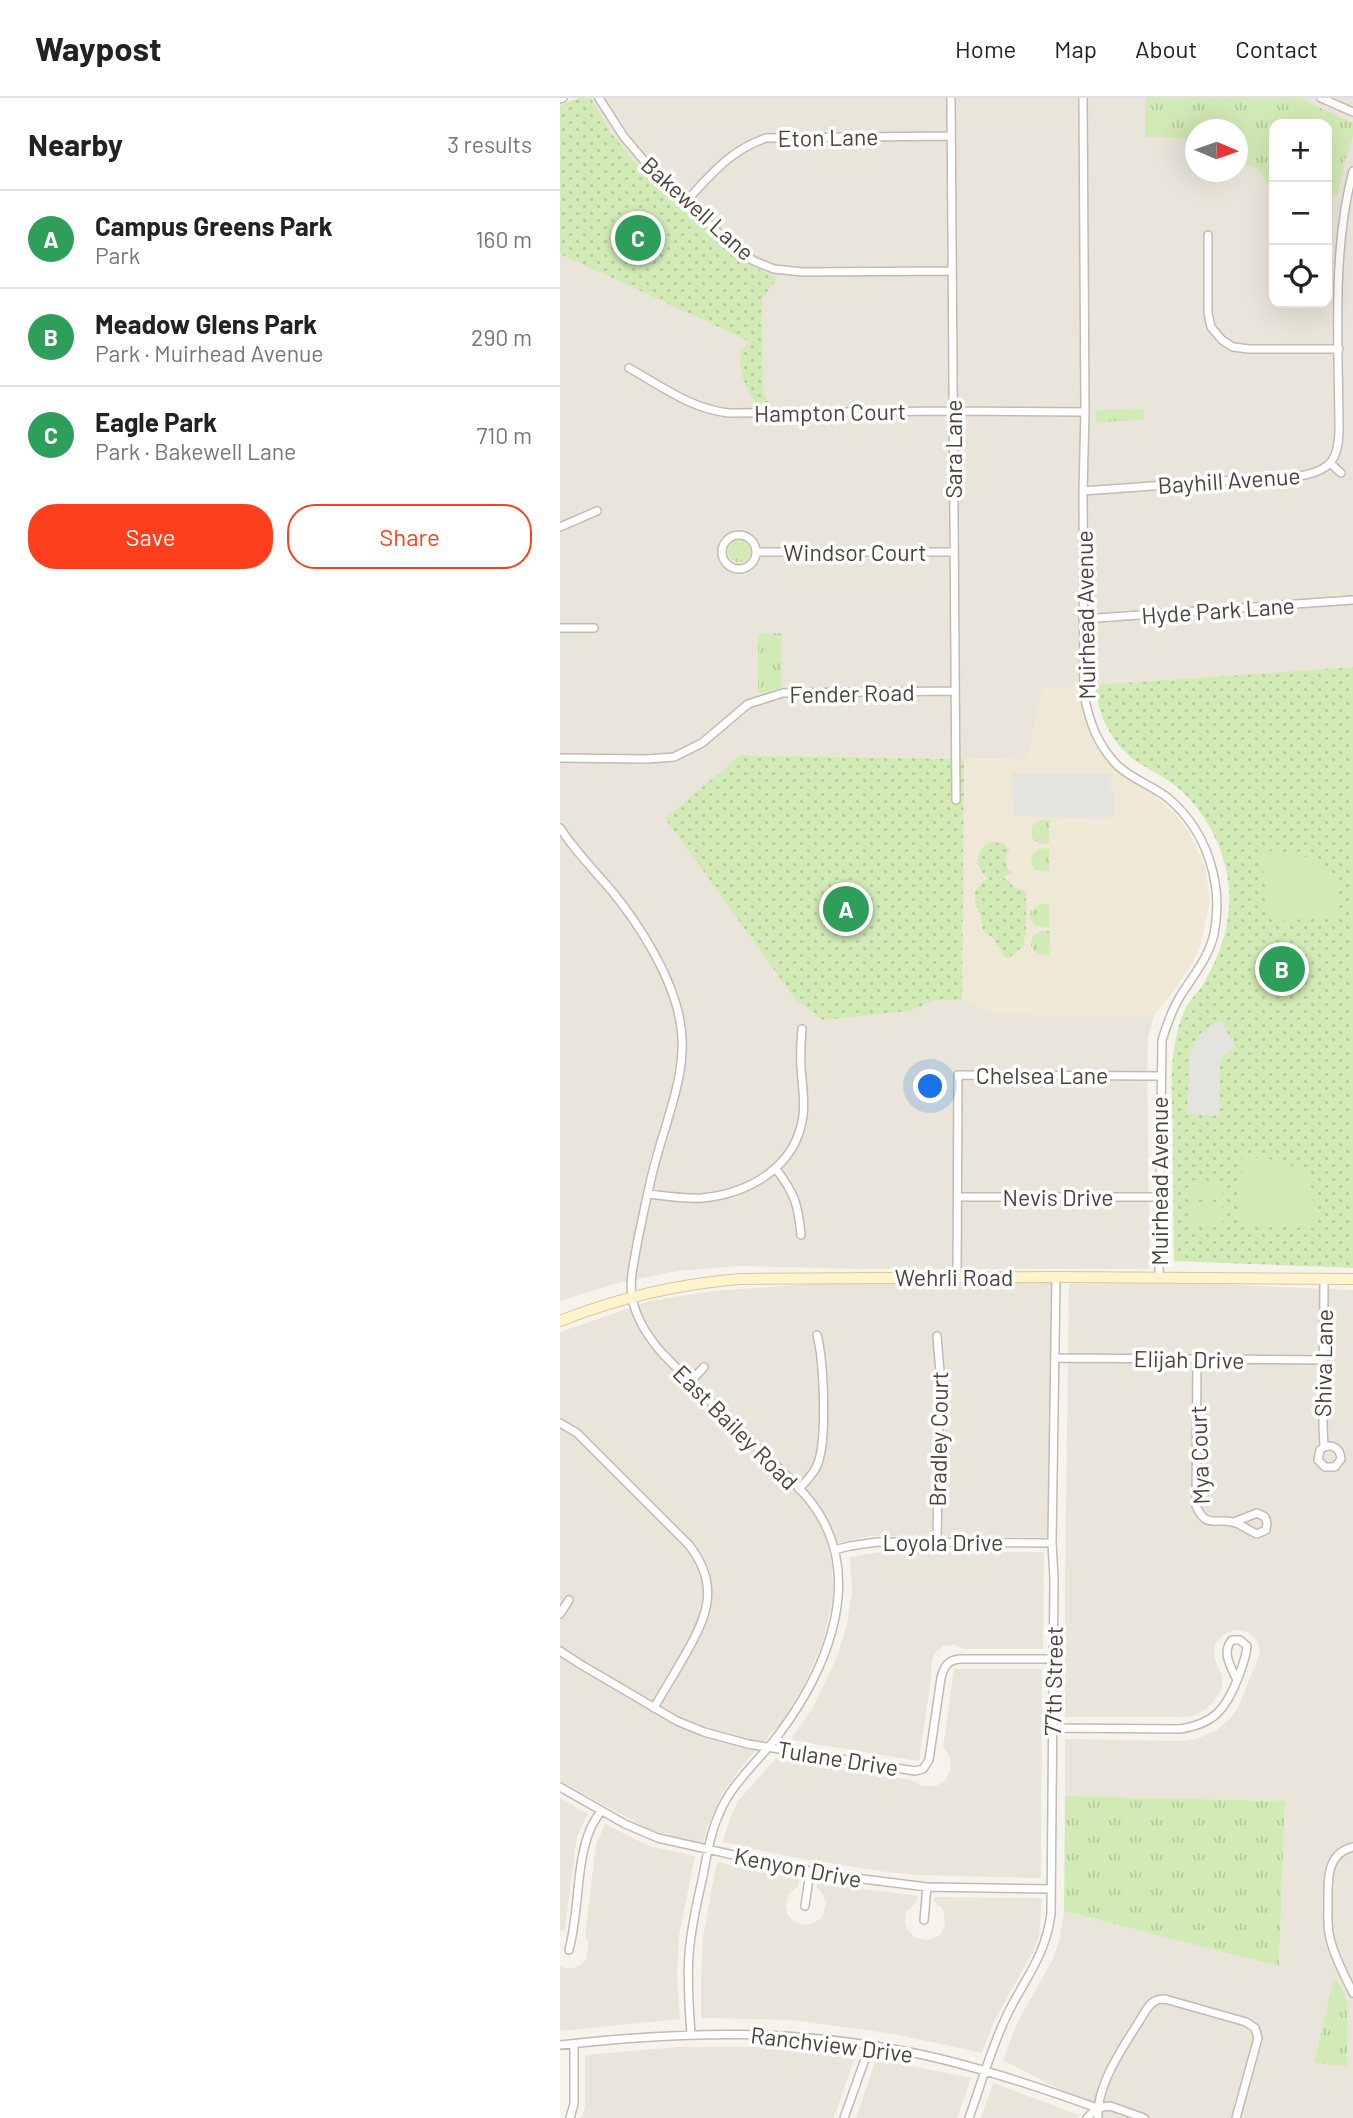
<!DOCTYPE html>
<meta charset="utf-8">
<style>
:root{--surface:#fff;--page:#f6f6f6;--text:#222;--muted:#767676;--line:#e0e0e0;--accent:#fc3f1d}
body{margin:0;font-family:Barlow,sans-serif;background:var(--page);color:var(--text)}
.controls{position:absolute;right:21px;top:21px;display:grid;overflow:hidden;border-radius:14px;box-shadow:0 7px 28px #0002}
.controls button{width:63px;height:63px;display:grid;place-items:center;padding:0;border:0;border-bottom:2px solid var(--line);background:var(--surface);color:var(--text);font:35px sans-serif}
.compass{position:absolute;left:625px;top:21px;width:63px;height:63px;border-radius:50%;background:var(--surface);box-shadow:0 7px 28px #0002;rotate:92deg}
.you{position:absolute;left:371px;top:989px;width:24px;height:24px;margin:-18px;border:5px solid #fff;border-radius:50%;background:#1a73e8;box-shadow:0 0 0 10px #1a73e833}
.badge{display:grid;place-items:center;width:46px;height:46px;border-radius:50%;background:var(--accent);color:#fff;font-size:23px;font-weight:700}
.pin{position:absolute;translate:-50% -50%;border:4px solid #fff;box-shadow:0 2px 7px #0006}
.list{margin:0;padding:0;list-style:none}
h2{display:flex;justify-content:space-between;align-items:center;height:91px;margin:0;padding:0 28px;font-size:30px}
h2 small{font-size:23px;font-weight:400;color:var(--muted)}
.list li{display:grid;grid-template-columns:46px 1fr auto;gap:21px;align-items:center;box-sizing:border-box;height:98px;padding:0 28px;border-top:2px solid var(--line)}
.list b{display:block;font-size:26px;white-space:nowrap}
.list p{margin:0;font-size:23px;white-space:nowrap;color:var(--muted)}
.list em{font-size:23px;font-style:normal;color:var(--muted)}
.actions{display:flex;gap:14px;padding:21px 28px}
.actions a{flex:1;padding:16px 0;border:2px solid var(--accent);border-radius:28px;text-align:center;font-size:24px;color:var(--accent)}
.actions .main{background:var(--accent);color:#fff}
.icon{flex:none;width:38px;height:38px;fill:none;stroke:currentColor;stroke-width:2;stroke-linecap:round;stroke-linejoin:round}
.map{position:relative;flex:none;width:793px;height:2020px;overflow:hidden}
header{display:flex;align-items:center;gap:42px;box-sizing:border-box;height:98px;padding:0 35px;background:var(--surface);border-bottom:2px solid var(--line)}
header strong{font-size:33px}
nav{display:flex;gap:38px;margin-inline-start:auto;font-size:24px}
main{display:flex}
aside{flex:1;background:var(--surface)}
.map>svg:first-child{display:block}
</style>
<header>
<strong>Waypost</strong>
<nav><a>Home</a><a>Map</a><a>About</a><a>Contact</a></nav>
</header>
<main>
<aside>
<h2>Nearby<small>3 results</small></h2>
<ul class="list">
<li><span class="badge" style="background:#2e9e5b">A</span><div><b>Campus Greens Park</b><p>Park</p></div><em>160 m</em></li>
<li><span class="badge" style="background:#2e9e5b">B</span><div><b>Meadow Glens Park</b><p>Park · Muirhead Avenue</p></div><em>290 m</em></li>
<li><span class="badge" style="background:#2e9e5b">C</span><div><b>Eagle Park</b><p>Park · Bakewell Lane</p></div><em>710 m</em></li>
</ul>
<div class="actions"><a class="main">Save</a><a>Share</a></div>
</aside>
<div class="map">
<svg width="793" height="2020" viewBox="0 0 793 2020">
<defs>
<pattern id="grass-tufts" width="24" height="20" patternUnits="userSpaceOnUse" patternTransform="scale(1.75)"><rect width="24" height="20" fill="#d2eab5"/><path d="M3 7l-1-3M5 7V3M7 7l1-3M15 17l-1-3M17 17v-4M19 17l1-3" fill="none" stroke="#b6ca9c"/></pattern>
<pattern id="park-dots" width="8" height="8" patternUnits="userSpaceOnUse" patternTransform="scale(1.75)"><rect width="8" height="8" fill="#d2eab5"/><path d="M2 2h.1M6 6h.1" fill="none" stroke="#b6ca9c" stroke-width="1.8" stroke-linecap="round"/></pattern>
</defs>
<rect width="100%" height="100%" fill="#f6f3ec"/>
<path fill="#eae5da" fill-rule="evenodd" d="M 31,0 L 793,0 L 793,569 L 483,591 L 467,662 L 181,657 L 263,922 L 350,913 L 375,902 L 402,902 L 440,916 L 594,917 L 588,941 L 587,966 L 590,1171 L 302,1171 L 179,1168 L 118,1173 L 57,1185 L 0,1203 L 0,156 L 190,243 L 180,273 L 211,308 L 203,293 L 202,200 L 216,180 L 181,163 L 74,63 L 51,35 ZM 714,26 L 767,26 L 767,205 L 714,205 ZM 636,32 L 678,32 L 678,74 L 636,74 Z
M 492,1183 L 488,1439 L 311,1438 L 281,1444 L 267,1449 L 272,1465 L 273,1499 L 262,1547 L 243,1589 L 221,1625 L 181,1669 L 162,1696 L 147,1730 L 143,1746 L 90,1732 L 0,1683 L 0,1234 L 90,1203 L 152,1193 L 253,1186 Z
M 629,1185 L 793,1192 L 793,2020 L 532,2020 L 535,2010 L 443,1962 L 457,1925 L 493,1861 L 500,1840 L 504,1813 L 719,1867 L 725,1703 L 505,1698 L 505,1641 L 622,1643 L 639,1640 L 655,1633 L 668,1623 L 678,1610 L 700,1555 L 698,1544 L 688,1534 L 675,1532 L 664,1536 L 655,1546 L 654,1559 L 662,1578 L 662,1590 L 654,1603 L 645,1612 L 633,1618 L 619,1619 L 505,1619 L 505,1481 L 509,1186 Z
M 322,1454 L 484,1454 L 483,1551 L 404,1551 L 394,1547 L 383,1548 L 374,1556 L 371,1568 L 371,1581 L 359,1663 L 230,1642 L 252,1611 L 277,1559 L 287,1526 L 292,1494 L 290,1459 Z
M 394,1571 L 482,1571 L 481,1780 L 359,1777 L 326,1774 L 232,1759 L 163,1744 L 169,1723 L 178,1703 L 216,1660 L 351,1682 L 362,1688 L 376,1688 L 386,1681 L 391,1671 L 390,1659 L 383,1649 Z
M 0,1700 L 28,1716 L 17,1738 L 5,1831 L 0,1833 Z
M 45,1726 L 89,1748 L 135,1758 L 119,1838 L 117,1880 L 120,1921 L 0,1933 L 0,1868 L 4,1870 L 13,1870 L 21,1867 L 27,1860 L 28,1845 L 25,1838 L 36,1747 Z
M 157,1764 L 240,1781 L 238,1788 L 228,1797 L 226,1807 L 228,1817 L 235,1824 L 244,1827 L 252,1826 L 260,1821 L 264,1814 L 266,1805 L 263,1796 L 257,1789 L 257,1785 L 358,1798 L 357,1804 L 346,1814 L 345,1824 L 348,1832 L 354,1839 L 366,1842 L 374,1840 L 381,1836 L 385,1826 L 383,1811 L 373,1803 L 374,1799 L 482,1800 L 479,1837 L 473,1854 L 434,1923 L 422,1955 L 334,1936 L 233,1922 L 141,1920 L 141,1879 L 143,1838 Z
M 117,1949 L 219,1949 L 295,1958 L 274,2020 L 22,2020 L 25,2009 L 25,1957 Z
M 316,1961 L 411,1980 L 397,2020 L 296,2020 Z
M 433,1985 L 519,2017 L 518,2020 L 421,2020 Z"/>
<path fill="#efe8d6" d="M 518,588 L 523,618 L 535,646 L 557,673 L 594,697 L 616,717 L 628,732 L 645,768 L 650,803 L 641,845 L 633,864 L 614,893 L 594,917 L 440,916 L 402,902 L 404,661 L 467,662 L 483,591 Z"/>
<path fill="url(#grass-tufts)" d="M 585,0 L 739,0 L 793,25 L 793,38 L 785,62 L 777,97 L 767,97 L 767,26 L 714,26 L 714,94 L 697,71 L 678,63 L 678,32 L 636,32 L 635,46 L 621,40 L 585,39 Z
M 584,311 L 584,322 L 536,324 L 535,312 Z
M168 453a11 11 0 1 1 22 0a11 11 0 1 1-22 0Z
M 222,535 L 221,590 L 198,595 L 198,536 Z
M 480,722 L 489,722 L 489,746 L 480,746 L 472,740 L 472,728 Z
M 489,750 L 489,774 L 475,772 L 471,766 L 472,757 L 478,751 Z
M 481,806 L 489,806 L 489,829 L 476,828 L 470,820 L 471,813 Z
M 480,833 L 490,833 L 489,857 L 477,856 L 471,848 L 472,839 Z
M 505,1698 L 725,1703 L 719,1868 L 504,1813 Z
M 774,1882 L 778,1883 L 787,1905 L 787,1968 L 754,1965 Z"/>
<path fill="url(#park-dots)" d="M 19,0 L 31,0 L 51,35 L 74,63 L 181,163 L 217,180 L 202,201 L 203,293 L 211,309 L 198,309 C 188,293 175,272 182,253 C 184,249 187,246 189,243 L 0,156 L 0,7 Z
M 793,569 L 793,1170 L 614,1163 C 613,1118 613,1074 613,1030 C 612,1003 610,976 614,950 C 616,939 619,924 624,914 C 628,903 639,894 645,883 C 664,850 674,814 667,776 C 661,744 643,711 618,690 C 604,678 587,671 573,661 C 550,643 538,615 535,587 Z
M 181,657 L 404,661 L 402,902 L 375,902 L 350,913 L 263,922 L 235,901 L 105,720 Z
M 431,744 L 443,745 L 450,752 C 443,758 444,768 451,774 L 443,780 L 449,783 L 454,790 L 466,793 L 466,838 L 463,840 L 465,847 L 449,860 L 444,859 L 441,851 L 436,847 L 436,843 L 423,833 C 421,827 423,821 420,816 C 413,798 411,792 428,780 C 414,769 414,752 431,744 Z"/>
<path fill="#d2eab5" d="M 712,753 C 739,755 766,760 776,789 C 779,797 779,808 780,817 L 714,824 L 709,820 L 701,755 Z
M 682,1059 C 706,1060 738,1061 750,1086 C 756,1099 753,1116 753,1130 L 686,1128 L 681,1122 Z
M 629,1082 L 662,1083 L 662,1102 L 629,1102 Z
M 629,1106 L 662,1106 L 662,1126 L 629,1126 Z"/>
<path fill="#e5e3e0" d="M 452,675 L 551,676 L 551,693 L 554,693 L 554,720 L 453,718 Z
M 660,922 L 676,949 L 665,956 L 660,963 L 659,1018 L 627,1016 L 630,957 L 634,945 L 640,936 Z"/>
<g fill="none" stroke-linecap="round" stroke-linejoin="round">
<defs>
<path id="street" d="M 39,0 L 64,39 L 87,66 L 173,149 L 194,163 L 214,171 L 243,174 L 392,173
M 391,0 L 396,702
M 523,0 L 525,314 L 523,393 L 524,596 C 529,624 538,648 558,668 C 572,681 593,688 608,700 C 647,733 664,786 654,836 C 649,859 633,878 621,897 C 612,911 607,926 602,942 L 599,1180
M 761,0 L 793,14
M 0,1 L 3,0
M 126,103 C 151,77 170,52 206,40 L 391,38
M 648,137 L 648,215 L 651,229 L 662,242 L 673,249 L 689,251 L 779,251
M 69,270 C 101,288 131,311 169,315 L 392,313 L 525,314
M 770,365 L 781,375
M 523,393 L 745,377 C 772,371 778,360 779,334 C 779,250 771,155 793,73
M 0,429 L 37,413
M162 454a17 17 0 1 1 34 0a17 17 0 1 1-34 0Z
M 196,454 L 393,454
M 523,521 L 793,502
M 0,530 L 34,530
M 0,660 L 87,661 L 114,659 L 142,645 L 188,606 L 223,595 L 394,593
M 0,730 C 15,753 33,771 51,792 C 79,826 112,878 120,923 C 129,968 109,1014 97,1058 C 89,1085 84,1114 78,1141 C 75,1160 69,1181 72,1199 C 76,1221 88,1239 102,1255 C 134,1288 167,1320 200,1352 C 221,1373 246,1393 261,1419 C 302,1490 264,1576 219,1636 C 199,1663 172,1684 159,1716 C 150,1736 147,1757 143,1778 C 137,1804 131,1829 129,1856 C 127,1883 129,1909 131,1936
M 216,1071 C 235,1096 238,1106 241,1137
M 88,1096 C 106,1098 124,1101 142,1100 C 190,1095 236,1069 243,1018 C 245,1002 242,985 241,969 C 240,956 241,943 242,931
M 398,1099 L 599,1099
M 397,1179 L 398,977 L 600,978
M 495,1260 L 763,1262
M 637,1261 L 636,1408 C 647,1433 657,1418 676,1425 C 683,1428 690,1433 697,1436 L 706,1432 L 707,1425 L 705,1419 L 697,1415 L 674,1424
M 130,1284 L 144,1269
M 0,1325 L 17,1335 L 129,1447 C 160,1487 148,1517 125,1557 C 115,1575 104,1592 94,1610
M 764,1349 C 774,1346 780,1351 781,1361 L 775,1369 L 765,1369 L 758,1362 L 760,1352 L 764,1349 L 763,1328 L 764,1181
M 239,1391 C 246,1383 255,1375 258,1365 C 267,1341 264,1263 257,1237
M 377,1443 L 380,1274 L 377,1238
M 274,1452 L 290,1448 L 317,1444 L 492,1445
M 0,1516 L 9,1502
M 0,1553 L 20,1566 L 117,1623 L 144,1634 L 188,1646 L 355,1673 L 363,1671 L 369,1662 L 381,1580 C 384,1568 388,1562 400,1561 L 493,1561
M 492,1630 L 620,1631 C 654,1626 666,1611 678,1580 C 682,1569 686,1560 687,1548 L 680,1542 L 672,1542 C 661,1554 671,1569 677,1582
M 0,1689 L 65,1726 L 98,1740 L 227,1769 L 279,1778 L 367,1789 L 491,1791
M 793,1749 C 765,1756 768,1784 768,1807 C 768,1818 767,1829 770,1840 C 774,1859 785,1878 793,1895
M 245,1808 L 250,1773
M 364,1822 L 367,1789
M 9,1852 C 19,1815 16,1771 28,1737 C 31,1728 36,1720 41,1713
M 0,1947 C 125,1933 236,1930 359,1956 C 420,1969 479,1989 537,2010 L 550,2008 L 584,2020
M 10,2020 L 14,2006 L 14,1946
M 284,2020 L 310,1947
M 409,2020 C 421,1986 431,1951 446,1919 C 464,1881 485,1860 491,1816 L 494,1481 L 492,1445 L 496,1179
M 527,2020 L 537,2010
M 538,2020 C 536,1988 562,1951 578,1925 C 583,1918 587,1907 595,1903 C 598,1901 602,1901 605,1901 L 686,1924 L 695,1930 L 698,1940 L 676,2020"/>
<path id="secondary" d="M 0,1223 C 58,1200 117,1186 180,1181 L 496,1179 L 793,1181"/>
</defs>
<use href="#street" stroke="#c2bbae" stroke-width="10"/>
<use href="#secondary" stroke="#d6c79b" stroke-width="12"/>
<use href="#street" stroke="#fff" stroke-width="7"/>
<use href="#secondary" stroke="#fff3cd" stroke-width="10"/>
</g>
<g text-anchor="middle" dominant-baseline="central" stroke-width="7" stroke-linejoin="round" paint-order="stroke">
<g font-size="23" fill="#4b4439" stroke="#fff">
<text transform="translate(268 39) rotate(-1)">Eton Lane</text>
<text transform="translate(138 110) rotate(42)">Bakewell Lane</text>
<text transform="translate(270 314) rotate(-1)">Hampton Court</text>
<text transform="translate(393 351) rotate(-90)">Sara Lane</text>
<text transform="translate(669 382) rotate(-4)">Bayhill Avenue</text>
<text x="295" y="454">Windsor Court</text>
<text transform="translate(658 512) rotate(-4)">Hyde Park Lane</text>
<text transform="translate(525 517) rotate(-91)">Muirhead Avenue</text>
<text transform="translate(292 595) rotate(-1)">Fender Road</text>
<text x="482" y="977">Chelsea Lane</text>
<text transform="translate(599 1083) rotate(-90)">Muirhead Avenue</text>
<text x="498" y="1099">Nevis Drive</text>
<text x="394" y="1179">Wehrli Road</text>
<text transform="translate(629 1261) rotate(1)">Elijah Drive</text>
<text transform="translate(763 1265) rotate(-89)">Shiva Lane</text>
<text transform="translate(176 1329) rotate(45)">East Bailey Road</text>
<text transform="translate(378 1341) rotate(-89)">Bradley Court</text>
<text transform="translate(639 1357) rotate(-92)">Mya Court</text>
<text x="383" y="1444">Loyola Drive</text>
<text transform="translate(493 1583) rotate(-89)">77th Street</text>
<text transform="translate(278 1660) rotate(9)">Tulane Drive</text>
<text transform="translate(238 1769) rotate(11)">Kenyon Drive</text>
<text transform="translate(272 1946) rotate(7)">Ranchview Drive</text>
</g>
</g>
</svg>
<div class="controls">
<button>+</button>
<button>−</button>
<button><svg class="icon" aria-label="locate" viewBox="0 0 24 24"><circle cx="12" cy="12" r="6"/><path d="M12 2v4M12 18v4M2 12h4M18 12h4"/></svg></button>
</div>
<svg class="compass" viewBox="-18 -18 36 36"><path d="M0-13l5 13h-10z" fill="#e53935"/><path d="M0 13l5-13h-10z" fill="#767676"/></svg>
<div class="you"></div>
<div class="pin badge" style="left:286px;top:811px;background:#2e9e5b">A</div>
<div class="pin badge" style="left:722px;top:871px;background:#2e9e5b">B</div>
<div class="pin badge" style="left:78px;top:140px;background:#2e9e5b">C</div>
</div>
</main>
